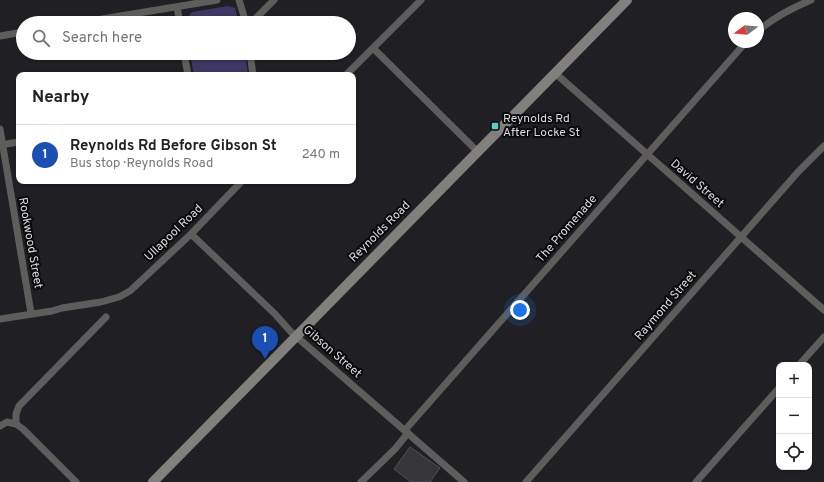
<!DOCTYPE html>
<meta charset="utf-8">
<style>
:root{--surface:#fff;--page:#f6f6f6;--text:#222;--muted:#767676;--line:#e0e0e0;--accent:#396f6b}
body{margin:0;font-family:Overpass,sans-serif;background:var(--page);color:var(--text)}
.controls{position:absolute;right:12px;bottom:12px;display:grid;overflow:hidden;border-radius:8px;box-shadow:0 1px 3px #0004}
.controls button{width:36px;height:36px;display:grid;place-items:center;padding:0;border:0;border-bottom:1px solid var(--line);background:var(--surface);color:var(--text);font:20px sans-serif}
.compass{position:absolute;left:728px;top:12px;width:36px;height:36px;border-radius:50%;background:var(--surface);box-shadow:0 1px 3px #0004;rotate:254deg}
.you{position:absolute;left:520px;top:310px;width:14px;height:14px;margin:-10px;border:3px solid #fff;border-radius:50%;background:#1a73e8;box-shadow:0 0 0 6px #1a73e833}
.badge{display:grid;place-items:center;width:26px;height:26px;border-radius:50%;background:var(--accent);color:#fff;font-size:13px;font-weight:700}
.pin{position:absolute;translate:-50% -33px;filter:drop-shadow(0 1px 2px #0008)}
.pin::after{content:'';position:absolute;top:21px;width:14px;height:12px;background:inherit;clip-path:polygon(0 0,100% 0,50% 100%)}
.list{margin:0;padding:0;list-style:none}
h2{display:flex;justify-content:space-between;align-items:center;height:52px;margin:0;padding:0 16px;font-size:17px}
h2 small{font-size:13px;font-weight:400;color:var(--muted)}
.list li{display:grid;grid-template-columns:26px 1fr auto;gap:12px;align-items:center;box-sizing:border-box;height:60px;padding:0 16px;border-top:1px solid var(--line)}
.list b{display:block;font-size:15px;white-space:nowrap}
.list p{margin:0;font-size:13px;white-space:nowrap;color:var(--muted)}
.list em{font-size:13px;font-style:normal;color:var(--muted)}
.icon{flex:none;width:22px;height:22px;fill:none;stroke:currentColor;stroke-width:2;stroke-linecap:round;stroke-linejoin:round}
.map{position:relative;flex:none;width:824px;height:482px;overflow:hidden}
.search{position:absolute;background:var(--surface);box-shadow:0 1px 3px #0004;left:16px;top:16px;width:340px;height:44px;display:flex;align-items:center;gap:10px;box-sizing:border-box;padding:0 14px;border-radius:22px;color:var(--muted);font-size:15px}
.panel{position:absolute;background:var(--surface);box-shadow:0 1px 3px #0004;left:16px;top:72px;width:340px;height:112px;border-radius:8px}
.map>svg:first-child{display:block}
</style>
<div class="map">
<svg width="824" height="482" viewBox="0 0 824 482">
<rect width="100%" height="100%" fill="#202024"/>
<path fill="#3e3664" d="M 228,6 L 235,8 L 239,23 L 186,23 L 185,20 L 192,12 Z
M 190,53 L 245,53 L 248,75 L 194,75 Z"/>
<path fill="#36353a" stroke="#515056" d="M 410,447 L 440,468 L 430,482 L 411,482 L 394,469 Z"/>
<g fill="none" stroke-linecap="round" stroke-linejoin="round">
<path stroke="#5e5d5b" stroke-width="7" d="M 239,0 L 246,23
M 177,7 L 180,23
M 78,23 L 217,0
M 251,23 L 274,0
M 758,31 C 774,17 792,8 811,0
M 0,36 L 23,32
M 373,48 L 478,152
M 184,53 L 188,75
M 250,53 L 253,75
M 555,73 L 824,310
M 346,75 L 421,0
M 0,129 L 31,313
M 0,145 L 19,142
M 191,234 L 275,314 L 291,332 L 464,482
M 0,319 L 52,311 L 62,308 L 101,302 L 119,297 L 130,291 L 191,234 L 242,181
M 799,365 L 824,337
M 16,424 L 23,429 L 76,482
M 0,426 L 7,422 L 16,424 L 16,414 L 19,406 L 106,317
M 405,430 L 746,42
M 361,482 L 395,449 L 408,433
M 526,482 L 798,172 L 824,146
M 696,482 L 779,388"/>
<path stroke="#81807c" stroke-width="10" d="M 153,482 L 627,0"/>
</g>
<rect fill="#55cec5" stroke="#0a0a0c" stroke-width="1.5" x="491" y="122" width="8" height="8" rx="2"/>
<g text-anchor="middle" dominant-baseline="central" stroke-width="4" stroke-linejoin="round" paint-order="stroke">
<g font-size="12" fill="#dcdcdf" stroke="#0a0a0c" text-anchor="start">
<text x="503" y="119">Reynolds Rd<tspan x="503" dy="14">After Locke St</tspan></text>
</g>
<g font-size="12" fill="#dcdcdf" stroke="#0a0a0c">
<text transform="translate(697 184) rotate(41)">David Street</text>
<text transform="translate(567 229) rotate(-49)">The Promenade</text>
<text transform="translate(380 232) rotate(-45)">Reynolds Road</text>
<text transform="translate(174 233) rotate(-44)">Ullapool Road</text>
<text transform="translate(30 243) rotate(80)">Rookwood Street</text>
<text transform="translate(666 306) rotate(-49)">Raymond Street</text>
<text transform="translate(332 352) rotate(41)">Gibson Street</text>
</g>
</g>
</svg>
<div class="controls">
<button>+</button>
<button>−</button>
<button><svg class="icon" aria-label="locate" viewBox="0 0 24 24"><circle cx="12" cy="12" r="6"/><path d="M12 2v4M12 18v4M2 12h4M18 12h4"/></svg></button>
</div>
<svg class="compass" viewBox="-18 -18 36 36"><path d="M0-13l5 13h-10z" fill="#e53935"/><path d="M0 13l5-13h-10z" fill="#767676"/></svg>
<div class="you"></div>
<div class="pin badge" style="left:265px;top:359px;background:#1a4fb4">1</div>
<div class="search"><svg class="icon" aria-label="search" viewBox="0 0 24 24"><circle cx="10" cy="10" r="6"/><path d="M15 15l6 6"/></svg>Search here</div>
<section class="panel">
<h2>Nearby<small></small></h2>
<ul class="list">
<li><span class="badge" style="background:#1a4fb4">1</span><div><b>Reynolds Rd Before Gibson St</b><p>Bus stop · Reynolds Road</p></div><em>240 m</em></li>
</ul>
</section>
</div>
